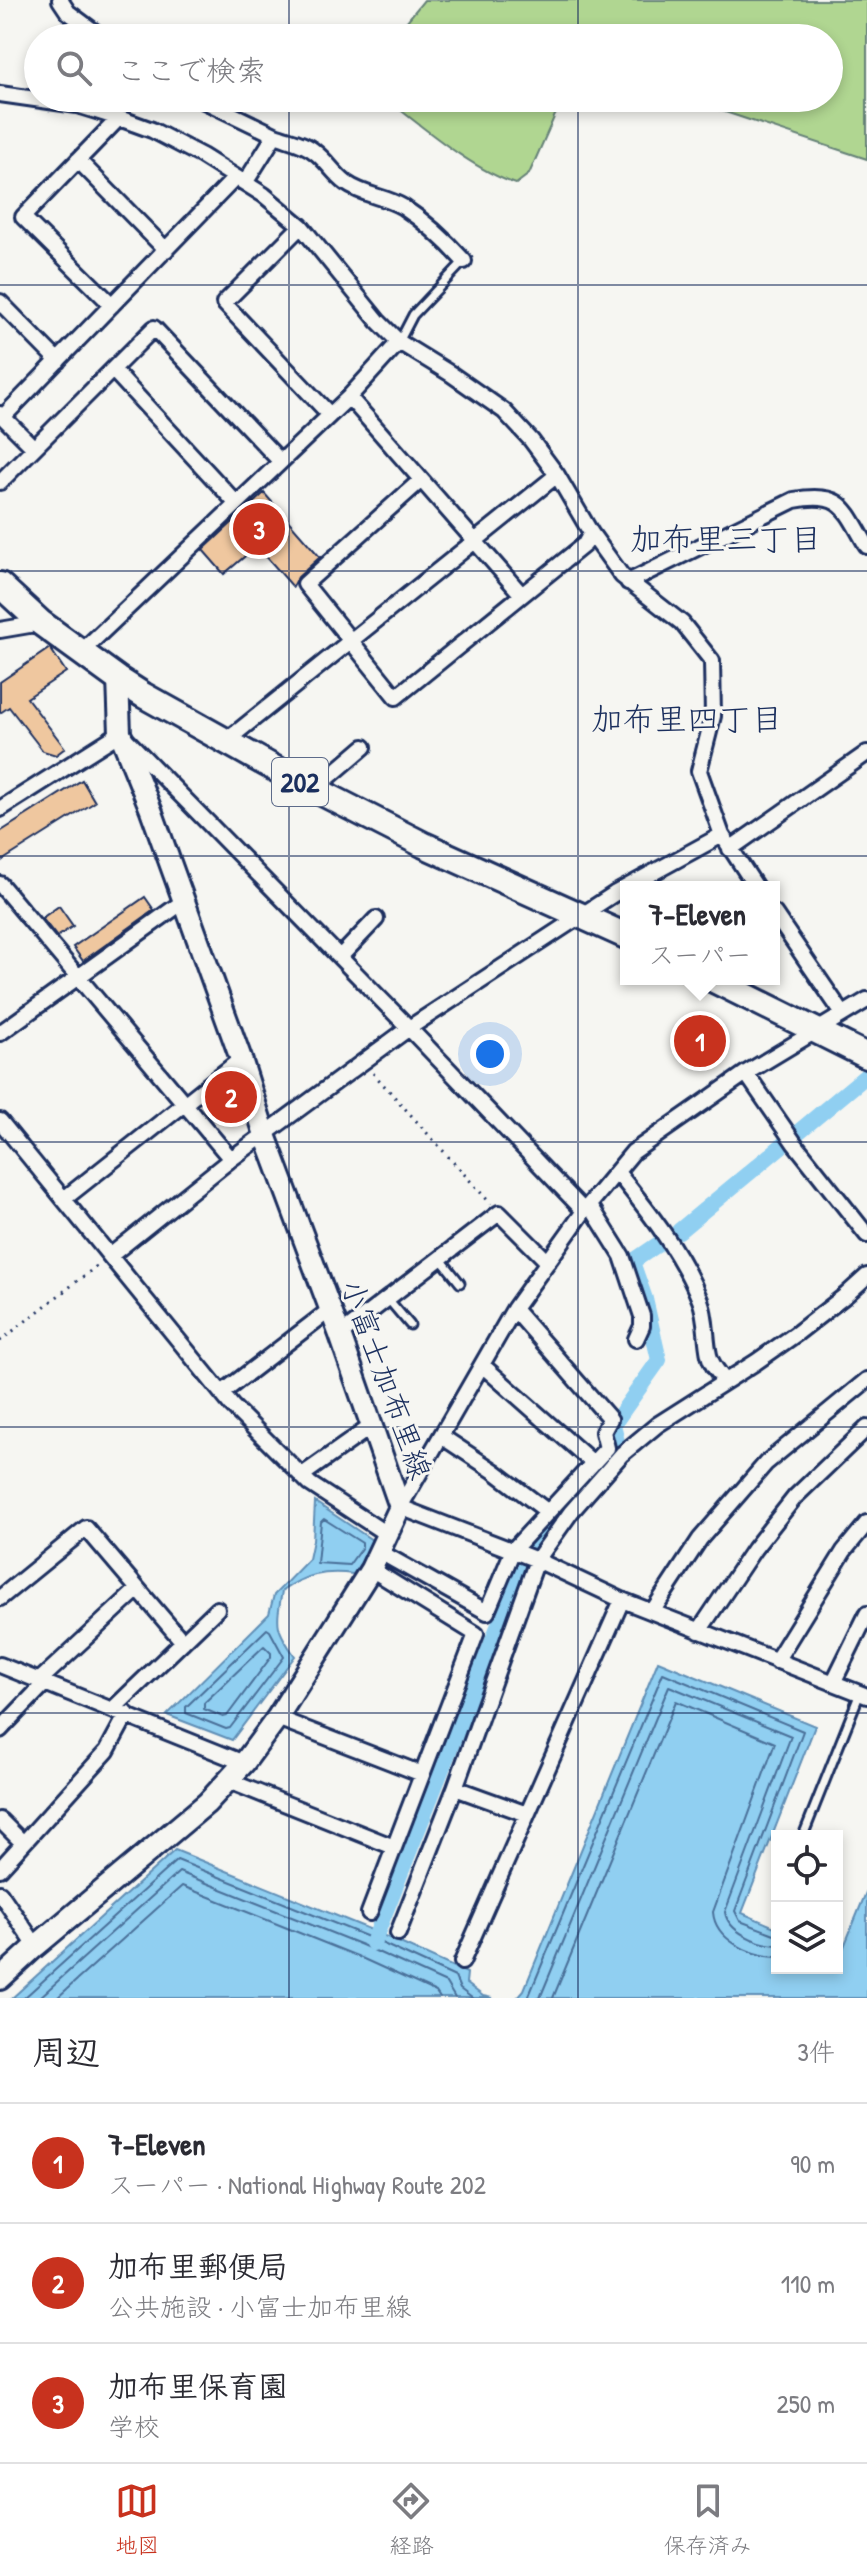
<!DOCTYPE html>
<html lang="ja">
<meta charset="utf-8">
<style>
:root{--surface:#fff;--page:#f7f7f7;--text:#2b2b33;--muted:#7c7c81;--line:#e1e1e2;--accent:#c8321e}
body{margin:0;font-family:"Patrick Hand","Klee One",sans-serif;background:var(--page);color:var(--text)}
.controls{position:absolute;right:24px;bottom:24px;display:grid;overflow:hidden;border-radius:0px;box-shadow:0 4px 12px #0003}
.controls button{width:72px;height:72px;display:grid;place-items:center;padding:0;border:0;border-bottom:2px solid var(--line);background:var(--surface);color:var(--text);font:40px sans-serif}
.you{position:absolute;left:490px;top:1054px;width:28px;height:28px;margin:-20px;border:6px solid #fff;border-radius:50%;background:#1a73e8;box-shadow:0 0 0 12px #1a73e833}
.badge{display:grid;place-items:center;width:52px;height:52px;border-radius:50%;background:var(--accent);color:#fff;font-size:26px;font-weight:700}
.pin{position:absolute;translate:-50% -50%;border:4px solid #fff;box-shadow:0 2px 8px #0006}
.popup{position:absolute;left:620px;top:881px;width:160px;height:104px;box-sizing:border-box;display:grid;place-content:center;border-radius:0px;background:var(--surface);filter:drop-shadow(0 2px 6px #0005);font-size:26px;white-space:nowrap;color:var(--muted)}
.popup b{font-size:30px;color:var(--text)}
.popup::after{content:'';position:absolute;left:50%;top:100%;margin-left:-16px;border:16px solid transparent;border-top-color:var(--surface)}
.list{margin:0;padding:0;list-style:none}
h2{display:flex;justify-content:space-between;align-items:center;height:104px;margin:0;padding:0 32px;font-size:34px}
h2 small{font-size:26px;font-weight:400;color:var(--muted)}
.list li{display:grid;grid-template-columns:52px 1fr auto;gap:24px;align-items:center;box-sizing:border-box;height:120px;padding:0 32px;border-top:2px solid var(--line)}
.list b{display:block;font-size:30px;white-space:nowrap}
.list p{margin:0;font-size:26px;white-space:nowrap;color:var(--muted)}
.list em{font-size:26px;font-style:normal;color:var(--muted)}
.icon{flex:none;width:44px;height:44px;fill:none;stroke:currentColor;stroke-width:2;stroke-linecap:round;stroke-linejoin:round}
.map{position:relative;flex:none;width:867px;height:1998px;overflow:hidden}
.search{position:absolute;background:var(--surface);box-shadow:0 4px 12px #0003;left:24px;right:24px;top:24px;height:88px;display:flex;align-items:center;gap:20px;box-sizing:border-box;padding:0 28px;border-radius:44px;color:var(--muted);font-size:30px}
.sheet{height:464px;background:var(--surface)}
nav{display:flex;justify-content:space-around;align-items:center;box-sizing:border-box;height:112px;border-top:2px solid var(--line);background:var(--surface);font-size:22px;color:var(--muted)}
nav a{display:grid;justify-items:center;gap:4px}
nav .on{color:var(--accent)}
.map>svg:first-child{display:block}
</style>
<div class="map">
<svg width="867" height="1998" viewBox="0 0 867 1998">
<rect width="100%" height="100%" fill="#f6f6f2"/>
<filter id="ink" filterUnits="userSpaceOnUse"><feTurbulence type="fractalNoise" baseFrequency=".0125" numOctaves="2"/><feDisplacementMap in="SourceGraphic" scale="16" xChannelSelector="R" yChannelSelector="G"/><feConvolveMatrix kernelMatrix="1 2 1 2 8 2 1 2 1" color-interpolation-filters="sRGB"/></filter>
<g filter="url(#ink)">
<path fill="#b0d691" stroke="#668278" stroke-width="2" d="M 424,0 L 867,0 L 867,159 L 683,98 L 829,98 L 829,38 L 393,38 Z
M 385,98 L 569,98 L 555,115 L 529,174 L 516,184 C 471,169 423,127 385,98 Z"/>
<path fill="#90cff1" stroke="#618fb6" stroke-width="2" d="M 315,1502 L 375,1542 L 353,1574 C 325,1570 304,1575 282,1591 C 276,1625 275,1628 295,1656 L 232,1740 L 167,1715 L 269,1614 L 274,1595 L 309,1559 L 313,1540 Z
M 658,1661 L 815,1726 L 742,1913 L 777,1928 L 777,1968 L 837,1968 L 837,1953 L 841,1954 L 867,1890 L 867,1998 L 517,1998 L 524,1990 Z
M 175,1850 L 369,1929 L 467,1973 L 466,1983 L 483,1996 L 492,1998 L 12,1998 Z"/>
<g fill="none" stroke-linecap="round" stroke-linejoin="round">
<path stroke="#4a6f99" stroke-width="2" d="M 324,1519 L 362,1543 L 362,1547 L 349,1565 L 317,1563 L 321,1522 Z
M 267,1629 L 270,1631 L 284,1657 L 230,1728 L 226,1729 L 186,1713 L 186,1707 Z
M 264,1646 L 271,1653 L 271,1657 L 227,1716 L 223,1717 L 204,1709 L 204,1703 Z
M 24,1998 L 177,1860 L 366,1936 L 455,1977 L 460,1989 L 472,1998
M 39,1998 L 179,1872 L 362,1945 L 446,1983 L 455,1998
M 57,1998 L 182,1886 L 357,1956 L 436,1992 L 440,1998
M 528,1998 L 663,1673 L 803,1731 L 735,1911 L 740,1921 L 777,1935
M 540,1998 L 669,1686 L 791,1736 L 725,1912 C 728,1932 758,1944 777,1945
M 553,1998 L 676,1701 L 775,1743 L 713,1912 C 715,1940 751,1956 777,1957"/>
<path stroke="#90cff1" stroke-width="16" d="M 679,1231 L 867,1075
M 373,1943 L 530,1546 L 618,1446 L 613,1425 L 659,1360 L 645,1299 L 632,1262 L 657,1245"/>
</g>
<path fill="#efc79f" stroke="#1b2f5e" stroke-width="2" d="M 264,493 L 320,557 L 298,577 L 293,587 L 257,546 L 224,574 L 203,550 Z
M 50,648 L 66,672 L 27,698 L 65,748 L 56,755 L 43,751 L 9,707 L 0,713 L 0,682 Z
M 82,780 L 95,802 L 0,862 L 0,832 Z
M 145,897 L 154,910 L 83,961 L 73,947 Z
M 59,906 L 73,926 L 57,937 L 42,918 Z"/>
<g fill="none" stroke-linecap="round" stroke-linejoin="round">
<defs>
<path id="service" d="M 399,342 L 413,315 L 464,261
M 440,1258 L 460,1283
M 388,1299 L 410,1325
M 803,1836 L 860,1693"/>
<path id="minor" d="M 60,0 L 68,12 L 103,38
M 0,94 L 77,105 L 119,118 L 152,130 L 202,156 L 264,195 L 301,226 L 378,321 L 399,342 L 451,374 L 504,411 L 531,440 L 557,475 L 591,533 L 622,576 L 682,623 L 712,661 L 713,716 L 699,771 L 722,835 L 756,887
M 198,98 L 275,135 L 245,183
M 275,135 C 288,140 305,143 315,152 C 327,161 334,174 346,183 C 364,196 385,196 403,207 C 426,222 446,241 464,261
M 78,160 L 166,250
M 301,226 L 224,303 L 330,415
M 0,302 L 58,361
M 112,305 L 23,217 L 119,118
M 113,370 L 236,503
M 349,397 L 522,595
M 0,414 L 34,448
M 3,417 L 235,178
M 421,480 L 305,584 L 396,697 L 585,544 L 591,533
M 0,482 L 154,328 L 280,461
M 628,582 L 794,500 C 843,491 845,509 867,546
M 0,630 L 41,623
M 81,652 L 349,397 L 399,342
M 226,741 L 557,475
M 315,789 L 364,747
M 0,809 L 120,733 L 409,1028 L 584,1211
M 730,849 L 867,753
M 0,884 L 231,1159
M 774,913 L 843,1014
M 340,957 L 376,919
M 867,1000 L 746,1073 L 633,1152 L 584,1211 L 514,1309 L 400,1507 L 537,1560 L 622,1600 L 867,1696
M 0,1033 L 184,901
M 746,1073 L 795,1144 L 867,1235
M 0,1121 L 232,1406 L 310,1484 L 388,1535
M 617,1172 C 649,1212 681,1252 700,1300 C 707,1318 705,1337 709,1355 C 711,1365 719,1373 725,1381
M 64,1199 L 241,1059
M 590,1205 L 622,1256 L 642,1316 L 642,1326 L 636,1339
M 110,1256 L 231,1159 L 409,1028 L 614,894 L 722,835
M 340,1335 L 499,1213 L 548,1262
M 482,1365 L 593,1463
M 222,1393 L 331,1309
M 441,1436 L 494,1471 L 548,1512
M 301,1476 L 373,1425
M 380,1552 L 487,1612 L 513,1550 L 607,1448 L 603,1432 L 610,1419 L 514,1309
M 0,1598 L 86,1528 L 183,1642
M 652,1612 L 700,1539 L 766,1463 L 867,1380
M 699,1631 L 754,1549 L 795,1497 L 867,1428
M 776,1661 L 844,1551 L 867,1523
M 0,1665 L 244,1763
M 40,1680 L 138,1589
M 833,1683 L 867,1614
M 113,1709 L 217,1609
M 277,1718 L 422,1774
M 0,1730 L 46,1682
M 229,1781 L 394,1847
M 455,1788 L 527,1814
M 0,1820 L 23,1843
M 0,1869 L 107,1751 L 127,1714
M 0,1893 L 36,1946
M 369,1913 L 476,1634 L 371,1569
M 398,1933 L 455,1788 L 537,1560 L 571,1512 L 622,1454 L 657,1425 L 756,1362 L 796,1334 L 846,1295 L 867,1276
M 462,1962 L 622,1600"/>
<path id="secondary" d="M 0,1979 L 36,1946 L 207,1803 L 244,1763 L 277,1718 L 371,1569 L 400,1507 L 340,1335 L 265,1135 L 241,1059 L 151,810 L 120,733 L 118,679"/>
<path id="trunk" d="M 0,585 L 41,623 L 118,679 L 143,695 L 283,773 L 424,845 L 626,936
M 712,979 L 867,1056"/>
</defs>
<use href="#service" stroke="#1b2f5e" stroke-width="13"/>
<use href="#minor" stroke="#1b2f5e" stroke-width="20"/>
<use href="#secondary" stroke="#1b2f5e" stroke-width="26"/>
<use href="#trunk" stroke="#1b2f5e" stroke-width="30"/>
<path stroke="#1b2f5e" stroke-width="3" stroke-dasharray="2 6" stroke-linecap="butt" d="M 373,1073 L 491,1204
M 0,1341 L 98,1265"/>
<use href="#service" stroke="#f6f6f2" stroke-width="7"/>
<use href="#minor" stroke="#f6f6f2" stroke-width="14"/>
<use href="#secondary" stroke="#f6f6f2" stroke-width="20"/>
<use href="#trunk" stroke="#f6f6f2" stroke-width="24"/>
</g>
</g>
<path fill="none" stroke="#1b2f5e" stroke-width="2" stroke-opacity="0.55" d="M 289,0 L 289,38M 578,0 L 578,38M 289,98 L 289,1998M 578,98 L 578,1998M 0,285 L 867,285M 0,571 L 867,571M 0,856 L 867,856M 0,1142 L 867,1142M 0,1427 L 867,1427M 0,1713 L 867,1713"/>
<g text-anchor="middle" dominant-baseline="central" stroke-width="6" stroke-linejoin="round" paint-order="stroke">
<rect fill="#f6f6f2" stroke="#5d6b8a" stroke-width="2" x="272" y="758" width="56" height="48" rx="6"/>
<g font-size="28" font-weight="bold" fill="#1b2f5e">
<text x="300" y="782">202</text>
</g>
<g font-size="30" fill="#1b2f5e" stroke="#f6f6f2">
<text transform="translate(387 1379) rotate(70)">小富士加布里線</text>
</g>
<g font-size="32" fill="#1b2f5e" stroke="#f6f6f2">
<text x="726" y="538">加布里三丁目</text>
<text x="687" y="718">加布里四丁目</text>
</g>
</g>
</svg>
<div class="controls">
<button><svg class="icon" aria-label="locate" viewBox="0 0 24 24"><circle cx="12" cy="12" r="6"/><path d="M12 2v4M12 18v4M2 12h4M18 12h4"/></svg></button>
<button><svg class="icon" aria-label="layers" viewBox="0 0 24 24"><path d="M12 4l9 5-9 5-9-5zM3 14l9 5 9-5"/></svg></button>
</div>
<div class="you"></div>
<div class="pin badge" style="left:700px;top:1041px">1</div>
<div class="popup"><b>7-Eleven</b>スーパー</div>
<div class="pin badge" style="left:231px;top:1097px">2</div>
<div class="pin badge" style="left:259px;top:529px">3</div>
<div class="search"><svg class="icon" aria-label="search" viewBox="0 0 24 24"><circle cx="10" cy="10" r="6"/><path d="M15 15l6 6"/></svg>ここで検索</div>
</div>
<section class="sheet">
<h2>周辺<small>3件</small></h2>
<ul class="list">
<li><span class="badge">1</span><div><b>7-Eleven</b><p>スーパー · National Highway Route 202</p></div><em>90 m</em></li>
<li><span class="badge">2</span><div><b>加布里郵便局</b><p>公共施設 · 小富士加布里線</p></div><em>110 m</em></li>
<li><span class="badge">3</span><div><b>加布里保育園</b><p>学校</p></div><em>250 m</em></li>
</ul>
</section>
<nav>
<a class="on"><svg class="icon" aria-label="map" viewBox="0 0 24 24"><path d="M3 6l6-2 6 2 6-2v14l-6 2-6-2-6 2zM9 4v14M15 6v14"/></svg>地図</a>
<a><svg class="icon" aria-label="directions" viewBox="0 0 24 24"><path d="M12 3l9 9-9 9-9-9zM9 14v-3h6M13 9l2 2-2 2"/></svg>経路</a>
<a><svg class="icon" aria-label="saved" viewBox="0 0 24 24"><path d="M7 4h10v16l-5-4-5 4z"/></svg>保存済み</a>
</nav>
